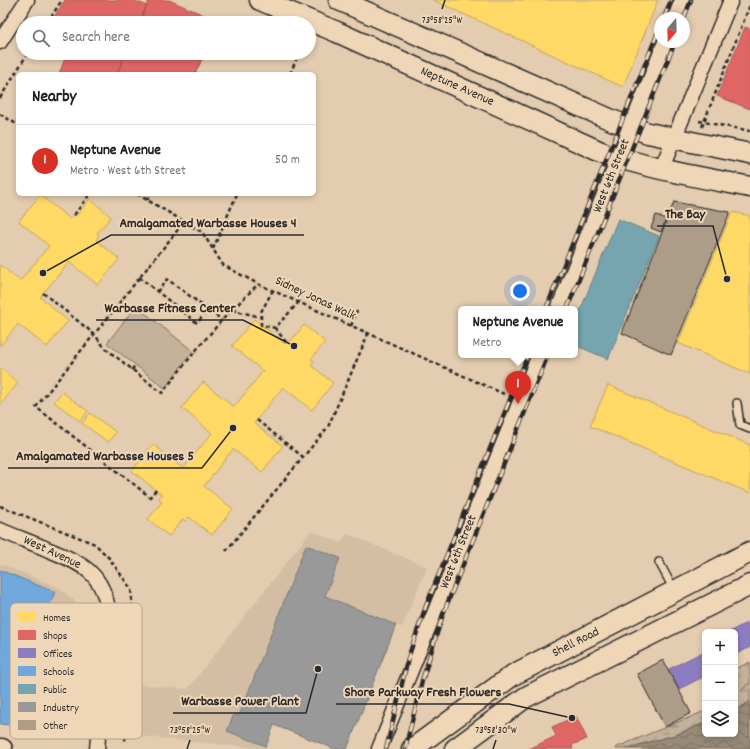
<!DOCTYPE html>
<meta charset="utf-8">
<style>
:root{--surface:#fff;--page:#f6f6f6;--text:#202124;--muted:#757577;--line:#e0e0e0;--accent:#d93025}
body{margin:0;font-family:Dekko,sans-serif;background:var(--page);color:var(--text)}
.controls{position:absolute;right:12px;bottom:12px;display:grid;overflow:hidden;border-radius:6px;box-shadow:0 2px 6px #0003}
.controls button{width:36px;height:36px;display:grid;place-items:center;padding:0;border:0;border-bottom:1px solid var(--line);background:var(--surface);color:var(--text);font:20px sans-serif}
.compass{position:absolute;left:654px;top:12px;width:36px;height:36px;border-radius:50%;background:var(--surface);box-shadow:0 2px 6px #0003;rotate:199deg}
.you{position:absolute;left:520px;top:291px;width:14px;height:14px;margin:-10px;border:3px solid #fff;border-radius:50%;background:#1a73e8;box-shadow:0 0 0 6px #1a73e833}
.badge{display:grid;place-items:center;width:26px;height:26px;border-radius:50%;background:var(--accent);color:#fff;font-size:13px;font-weight:700}
.pin{position:absolute;translate:-50% -33px;filter:drop-shadow(0 1px 2px #0008)}
.pin::after{content:'';position:absolute;top:21px;width:14px;height:12px;background:inherit;clip-path:polygon(0 0,100% 0,50% 100%)}
.popup{position:absolute;left:458px;top:306px;width:120px;height:52px;box-sizing:border-box;display:grid;place-content:center;border-radius:6px;background:var(--surface);filter:drop-shadow(0 1px 3px #0005);font-size:13px;white-space:nowrap;color:var(--muted)}
.popup b{font-size:15px;color:var(--text)}
.popup::after{content:'';position:absolute;left:50%;top:100%;margin-left:-8px;border:8px solid transparent;border-top-color:var(--surface)}
.list{margin:0;padding:0;list-style:none}
h2{display:flex;justify-content:space-between;align-items:center;height:52px;margin:0;padding:0 16px;font-size:17px}
h2 small{font-size:13px;font-weight:400;color:var(--muted)}
.list li{display:grid;grid-template-columns:26px 1fr auto;gap:12px;align-items:center;box-sizing:border-box;height:72px;padding:0 16px;border-top:1px solid var(--line)}
.list b{display:block;font-size:15px;white-space:nowrap}
.list p{margin:0;font-size:13px;white-space:nowrap;color:var(--muted)}
.list em{font-size:13px;font-style:normal;color:var(--muted)}
.icon{flex:none;width:22px;height:22px;fill:none;stroke:currentColor;stroke-width:2;stroke-linecap:round;stroke-linejoin:round}
.map{position:relative;flex:none;width:750px;height:749px;overflow:hidden}
.search{position:absolute;background:var(--surface);box-shadow:0 2px 6px #0003;left:16px;top:16px;width:300px;height:44px;display:flex;align-items:center;gap:10px;box-sizing:border-box;padding:0 14px;border-radius:22px;color:var(--muted);font-size:15px}
.panel{position:absolute;background:var(--surface);box-shadow:0 2px 6px #0003;left:16px;top:72px;width:300px;height:124px;border-radius:6px}
.map>svg:first-child{display:block}
</style>
<div class="map">
<svg width="750" height="749" viewBox="0 0 750 749">
<defs>
<pattern id="grass-tufts" width="24" height="20" patternUnits="userSpaceOnUse"><rect width="24" height="20" fill="#c4b199"/><path d="M3 7l-1-3M5 7V3M7 7l1-3M15 17l-1-3M17 17v-4M19 17l1-3" fill="none" stroke="#9f907d"/></pattern>
<pattern id="wetland-marsh" width="20" height="14" patternUnits="userSpaceOnUse"><rect width="20" height="14" fill="#c4b199"/><path d="M1 5h8M5 5V1M11 12h8M15 12V8" fill="none" stroke="#9f907d"/></pattern>
<pattern id="water-waves" width="16" height="10" patternUnits="userSpaceOnUse"><rect width="16" height="10" fill="#988a78"/><path d="M0 5q4-4 8 0t8 0" fill="none" stroke="#7c7163"/></pattern>
</defs>
<rect width="100%" height="100%" fill="#e3ccaf"/>
<filter id="ink" filterUnits="userSpaceOnUse"><feTurbulence type="fractalNoise" baseFrequency=".025" numOctaves="2"/><feDisplacementMap in="SourceGraphic" scale="8" xChannelSelector="R" yChannelSelector="G"/><feConvolveMatrix kernelMatrix="1 2 1 2 8 2 1 2 1" color-interpolation-filters="sRGB"/></filter>
<g filter="url(#ink)">
<path fill="#d3bea3" d="M 311,531 L 341,543 L 347,534 L 427,567 L 402,627 L 396,625 L 347,749 L 335,749 L 274,725 L 266,749 L 129,735 L 133,684 L 188,689 Z
M 0,564 L 57,587 L 74,600 L 81,617 L 68,731 L 0,724 Z"/>
<path fill="url(#grass-tufts)" stroke="#786e62" d="M 750,662 L 750,682 L 735,697 L 735,669 Z"/>
<path fill="url(#wetland-marsh)" stroke="#786e62" d="M 750,682 L 750,701 L 744,706 L 735,710 L 735,697 Z
M 705,711 L 705,723 L 675,735 L 624,749 L 616,749 L 617,747 Z"/>
<path fill="#c4b199" stroke="#786e62" d="M 136,306 L 193,351 L 165,388 L 107,343 Z"/>
<path fill="url(#water-waves)" stroke="#6c6459" d="M 750,701 L 750,749 L 624,749 L 675,735 L 705,723 L 705,734 L 735,734 L 735,710 L 744,706 Z"/>
<path fill="#ffd966" stroke="#bfa554" d="M 433,0 L 658,0 L 623,87 Z
M 40,195 L 70,219 L 74,215 L 76,216 L 90,199 L 111,217 L 97,233 L 99,235 L 96,240 L 119,259 L 98,285 L 69,262 L 40,297 L 68,321 L 47,347 L 18,324 L 0,346 L 0,265 L 20,281 L 49,246 L 19,221 Z
M 732,212 L 750,216 L 750,374 L 678,343 Z
M 254,319 L 285,344 L 288,340 L 290,342 L 304,325 L 325,342 L 311,359 L 314,361 L 311,365 L 333,383 L 312,410 L 283,387 L 254,423 L 283,446 L 262,472 L 233,449 L 204,486 L 233,509 L 212,535 L 189,517 L 185,521 L 183,519 L 169,536 L 148,519 L 162,502 L 159,499 L 162,495 L 132,471 L 153,444 L 183,469 L 212,433 L 182,408 L 203,382 L 234,407 L 263,371 L 232,346 Z
M 0,368 L 18,383 L 0,405 Z
M 608,385 L 750,445 L 750,493 L 590,426 Z
M 62,392 L 88,411 L 80,421 L 54,402 Z
M 90,413 L 116,432 L 108,442 L 82,423 Z"/>
<path fill="#e06666" stroke="#aa5454" d="M 65,0 L 133,0 L 147,6 L 139,23 L 50,23 Z
M 149,0 L 169,0 L 218,21 L 218,23 L 139,23 Z
M 745,27 L 750,29 L 750,109 L 717,96 Z
M 67,53 L 126,53 L 117,74 L 59,74 Z
M 126,53 L 205,53 L 195,74 L 117,74 Z
M 576,716 L 587,739 L 572,745 L 573,749 L 529,749 L 556,736 L 552,727 Z"/>
<path fill="#8e7cc3" stroke="#706495" d="M 750,621 L 750,647 L 735,655 L 735,632 L 729,632 Z
M 703,652 L 705,655 L 705,676 L 679,689 L 669,669 Z"/>
<path fill="#6fa8dc" stroke="#5b82a7" d="M 0,570 L 55,592 L 36,639 L 75,655 L 67,672 L 73,675 L 52,729 L 32,722 L 30,727 L 0,724 Z"/>
<path fill="#76a5af" stroke="#608087" d="M 618,219 L 659,236 L 608,359 L 575,345 L 575,323 Z"/>
<path fill="#999" stroke="#787878" d="M 306,545 L 340,558 L 325,596 L 396,625 L 347,749 L 335,749 L 274,725 L 266,746 L 227,731 L 234,714 L 239,716 Z"/>
<path fill="#ad9c88" stroke="#2b2b2b" d="M 674,202 L 730,212 L 671,355 L 622,333 Z
M 656,215 L 666,219 L 661,232 L 651,228 Z
M 663,660 L 691,713 L 665,727 L 637,674 Z"/>
<g fill="none" stroke-linecap="round" stroke-linejoin="round">
<defs>
<path id="lane" d="M 737,403 L 740,425 L 750,429
M 659,562 L 674,590"/>
<path id="street" d="M 675,18 L 682,0
M 0,42 L 27,0
M 661,170 L 731,0
M 558,309 L 665,42
M 0,530 C 16,537 33,543 49,550 C 84,564 104,574 109,615 L 97,749
M 379,749 L 539,355"/>
<path id="secondary" d="M 260,0 L 337,32 L 601,152 C 650,169 700,177 750,187
M 339,0 L 614,121 L 648,133 L 750,154
M 0,749 L 2,749
M 412,749 L 513,675 L 750,552
M 455,749 L 526,697 L 750,585"/>
</defs>
<use href="#lane" stroke="#2b2b2b" stroke-width="10"/>
<use href="#street" stroke="#2b2b2b" stroke-width="17"/>
<use href="#secondary" stroke="#2b2b2b" stroke-width="23"/>
<path stroke="#2b2b2b" stroke-width="2.5" stroke-dasharray="4 3" stroke-linecap="butt" d="M 47,23 L 62,0
M 290,74 L 299,53
M 0,98 L 28,53
M 0,114 L 18,125
M 699,121 L 750,131
M 702,127 L 750,5
M 137,194 L 202,232 L 223,265 L 258,284 L 504,394
M 147,200 L 151,194
M 74,215 L 90,194
M 213,249 L 237,194
M 139,277 L 197,323 L 208,310
M 273,290 L 261,312 L 261,325 L 275,328 L 299,302
M 157,292 L 167,279 L 222,320
M 43,293 L 94,334 L 105,348 L 162,393 L 197,349 L 222,320 L 258,284
M 232,310 L 261,317
M 351,326 L 357,311
M 275,328 L 286,342
M 132,370 L 135,365
M 257,420 L 303,457
M 156,490 L 150,497 L 36,407 L 184,222
M 0,506 L 95,544 L 109,558 L 131,589 L 134,624 L 125,741
M 226,551 L 328,427 L 368,334"/>
<use href="#lane" stroke="#efd6b7" stroke-width="7"/>
<use href="#street" stroke="#efd6b7" stroke-width="14"/>
<use href="#secondary" stroke="#efd6b7" stroke-width="20"/>
<defs>
<path id="rail" d="M 664,18 L 671,0
M 684,18 L 691,0
M 546,309 L 660,27
M 567,309 L 675,42
M 386,749 L 409,655 L 426,606 L 528,355
M 405,749 L 422,681 L 443,614 L 548,355"/>
</defs>
<use href="#rail" stroke="#2b2b2b" stroke-width="4.5"/>
<use href="#rail" stroke="#efd6b7" stroke-width="3" stroke-dasharray="9" stroke-linecap="butt"/>
</g>
</g>
<path fill="none" stroke="#2b2b2b" stroke-width="1.5" d="M 442,9 L 445,0M 187,749 L 190,740M 493,749 L 496,740"/>
<g text-anchor="middle" dominant-baseline="central" stroke-width="4" stroke-linejoin="round" paint-order="stroke">
<g font-size="13" fill="#2b2b2b" stroke="#efd6b7">
<text transform="translate(457 87) rotate(24)">Neptune Avenue</text>
<text transform="translate(612 176) rotate(-68)">West 6th Street</text>
<text transform="translate(315 299) rotate(25)">Sidney Jonas Walk</text>
<text transform="translate(459 552) rotate(-68)">West 6th Street</text>
<text transform="translate(52 553) rotate(25)">West Avenue</text>
<text transform="translate(576 643) rotate(-27)">Shell Road</text>
</g>
</g>
<rect x="10" y="603" width="132" height="136" rx="6" fill="#efd6b7" stroke="#b4a38d" stroke-width="1"/>
<rect x="18" y="612" width="18" height="10" fill="#ffd966"/>
<rect x="18" y="630" width="18" height="10" fill="#e06666"/>
<rect x="18" y="648" width="18" height="10" fill="#8e7cc3"/>
<rect x="18" y="666" width="18" height="10" fill="#6fa8dc"/>
<rect x="18" y="684" width="18" height="10" fill="#76a5af"/>
<rect x="18" y="702" width="18" height="10" fill="#999"/>
<rect x="18" y="720" width="18" height="10" fill="#ad9c88"/>
<g font-size="11" fill="#2b2b2b">
<text x="43" y="621">Homes</text>
<text x="43" y="639">Shops</text>
<text x="43" y="657">Offices</text>
<text x="43" y="675">Schools</text>
<text x="43" y="693">Public</text>
<text x="43" y="711">Industry</text>
<text x="43" y="729">Other</text>
</g>
<g font-size="10" text-anchor="middle" fill="#2b2b2b" stroke="#efd6b7" stroke-width="4" stroke-linejoin="round" paint-order="stroke">
<text x="442" y="23">73°58'25"W</text>
<text x="190" y="733">73°58'25"W</text>
<text x="496" y="733">73°58'30"W</text>
</g>
<path fill="none" stroke="#2b2b2b" stroke-width="1.5" d="M727 279L713 226H657M43 273L111 235H304M294 346L243 320H96M233 428L202 468H8M572 718L509 704H336M318 669L306 713H173"/>
<g fill="#2b2b2b" stroke="#efd6b7" stroke-width="1.5">
<circle cx="727" cy="279" r="4"/>
<circle cx="43" cy="273" r="4"/>
<circle cx="294" cy="346" r="4"/>
<circle cx="233" cy="428" r="4"/>
<circle cx="572" cy="718" r="4"/>
<circle cx="318" cy="669" r="4"/>
</g>
<g font-size="14" text-anchor="middle" font-weight="bold" fill="#2b2b2b" stroke="#efd6b7" stroke-width="4" stroke-linejoin="round" paint-order="stroke">
<text x="685" y="218">The Bay</text>
<text x="208" y="227">Amalgamated Warbasse Houses 4</text>
<text x="170" y="312">Warbasse Fitness Center</text>
<text x="105" y="460">Amalgamated Warbasse Houses 5</text>
<text x="423" y="696">Shore Parkway Fresh Flowers</text>
<text x="240" y="705">Warbasse Power Plant</text>
</g>
</svg>
<div class="controls">
<button>+</button>
<button>−</button>
<button><svg class="icon" aria-label="layers" viewBox="0 0 24 24"><path d="M12 4l9 5-9 5-9-5zM3 14l9 5 9-5"/></svg></button>
</div>
<svg class="compass" viewBox="-18 -18 36 36"><path d="M0-13l5 13h-10z" fill="#e53935"/><path d="M0 13l5-13h-10z" fill="#757577"/></svg>
<div class="you"></div>
<div class="pin badge" style="left:518px;top:404px">1</div>
<div class="popup"><b>Neptune Avenue</b>Metro</div>
<div class="search"><svg class="icon" aria-label="search" viewBox="0 0 24 24"><circle cx="10" cy="10" r="6"/><path d="M15 15l6 6"/></svg>Search here</div>
<section class="panel">
<h2>Nearby<small></small></h2>
<ul class="list">
<li><span class="badge">1</span><div><b>Neptune Avenue</b><p>Metro · West 6th Street</p></div><em>50 m</em></li>
</ul>
</section>
</div>
